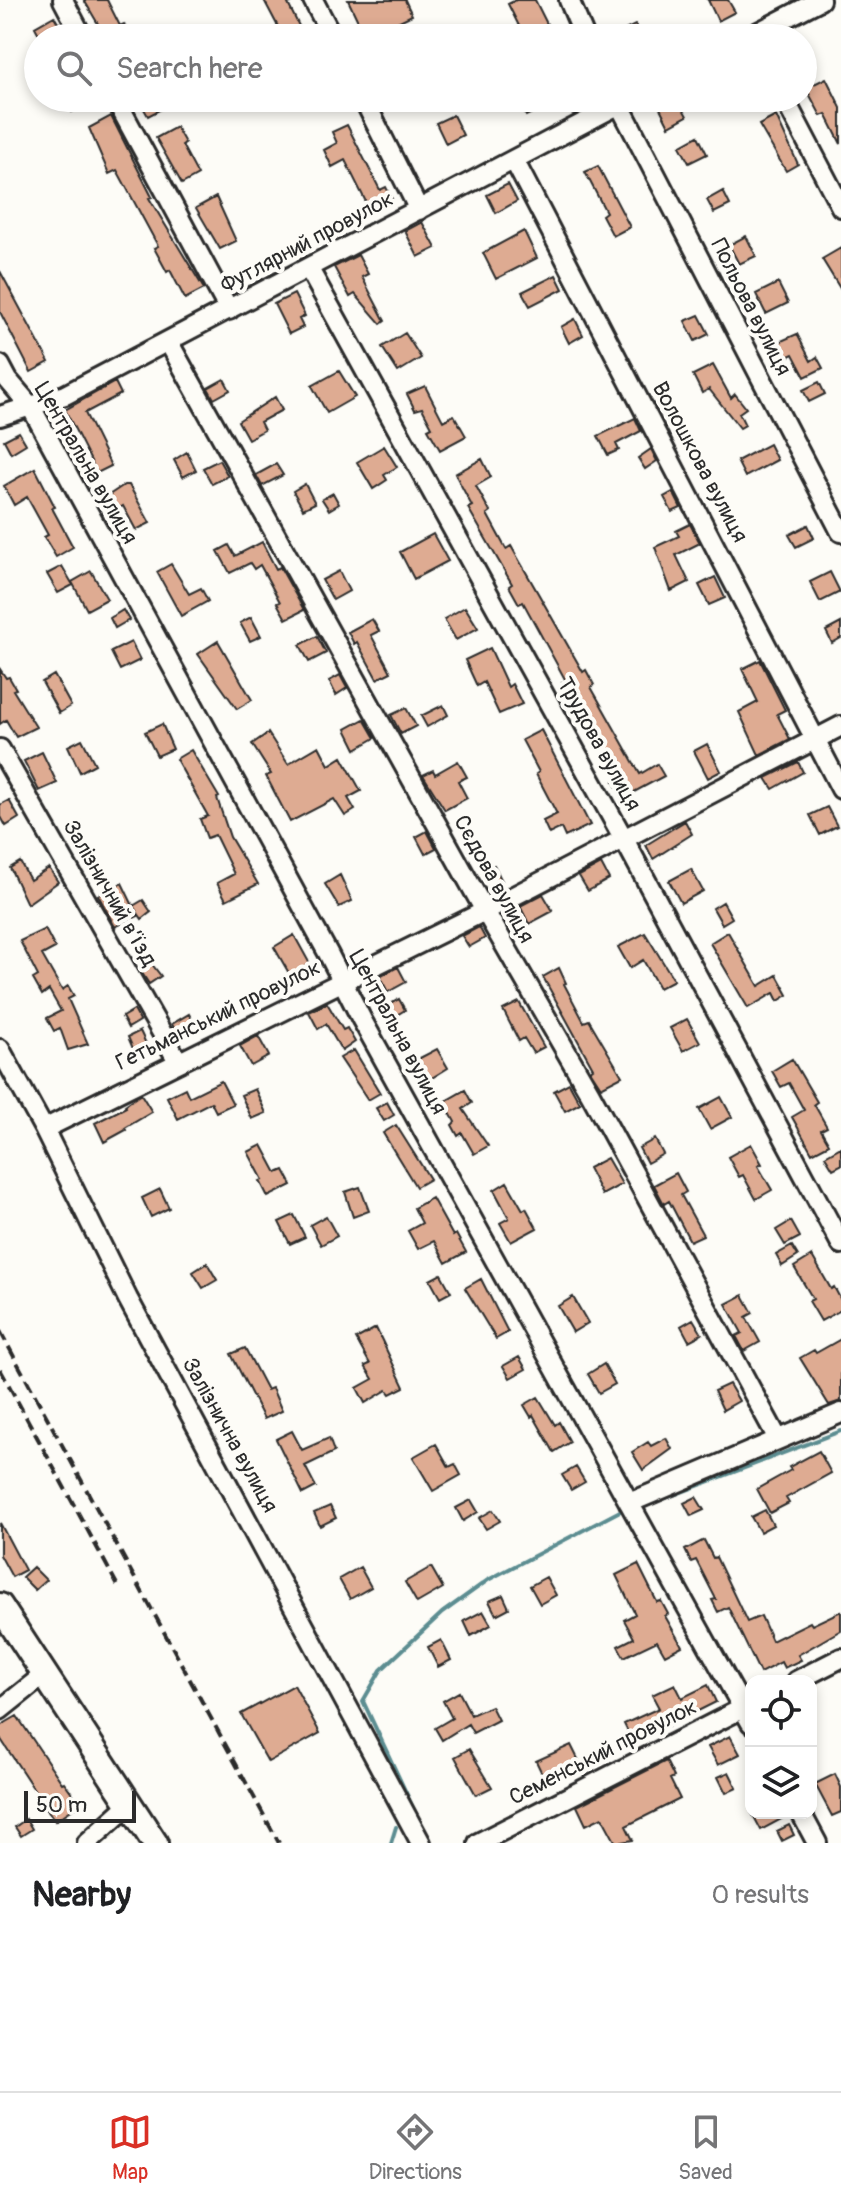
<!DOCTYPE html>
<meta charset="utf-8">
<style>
:root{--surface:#fff;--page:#f2f2f2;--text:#202124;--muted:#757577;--line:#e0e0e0;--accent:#d93025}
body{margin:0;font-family:Pangolin,sans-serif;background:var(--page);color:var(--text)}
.controls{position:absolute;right:24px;bottom:24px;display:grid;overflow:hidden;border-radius:16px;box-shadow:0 4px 12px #0003}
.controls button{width:72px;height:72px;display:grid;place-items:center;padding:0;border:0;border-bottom:2px solid var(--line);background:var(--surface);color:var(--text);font:40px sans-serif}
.scale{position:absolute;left:24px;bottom:20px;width:112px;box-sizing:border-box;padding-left:8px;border:4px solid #2b2b2b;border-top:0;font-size:22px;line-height:28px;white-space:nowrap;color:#2b2b2b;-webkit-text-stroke:6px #fdfcf7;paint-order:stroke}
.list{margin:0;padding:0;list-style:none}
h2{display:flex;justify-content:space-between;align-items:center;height:104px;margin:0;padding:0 32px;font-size:34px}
h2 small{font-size:26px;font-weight:400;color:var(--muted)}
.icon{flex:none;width:44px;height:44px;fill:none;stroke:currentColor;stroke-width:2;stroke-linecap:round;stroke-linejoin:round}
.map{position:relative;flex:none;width:841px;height:1843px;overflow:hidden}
.search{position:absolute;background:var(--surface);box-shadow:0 4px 12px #0003;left:24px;right:24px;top:24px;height:88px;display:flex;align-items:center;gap:20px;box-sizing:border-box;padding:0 28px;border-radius:44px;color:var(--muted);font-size:30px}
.sheet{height:248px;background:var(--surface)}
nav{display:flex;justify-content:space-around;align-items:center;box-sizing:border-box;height:112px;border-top:2px solid var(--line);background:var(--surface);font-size:22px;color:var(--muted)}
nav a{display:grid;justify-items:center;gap:4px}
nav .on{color:var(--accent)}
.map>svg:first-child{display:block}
</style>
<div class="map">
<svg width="841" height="1843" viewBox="0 0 841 1843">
<rect width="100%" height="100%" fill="#fdfcf7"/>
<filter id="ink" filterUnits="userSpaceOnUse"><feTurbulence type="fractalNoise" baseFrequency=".0125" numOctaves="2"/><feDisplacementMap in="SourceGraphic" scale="16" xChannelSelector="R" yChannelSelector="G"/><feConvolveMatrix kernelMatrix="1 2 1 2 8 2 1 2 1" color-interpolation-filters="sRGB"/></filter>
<g filter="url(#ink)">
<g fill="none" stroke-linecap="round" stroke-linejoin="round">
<path stroke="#5c8d91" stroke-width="4" d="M 645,1506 L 841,1431
M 417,1816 L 363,1701 L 381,1670 L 442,1613 L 488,1580 L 620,1511
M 391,1843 L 396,1827"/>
</g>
<path fill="#deab92" stroke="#2b2b2b" stroke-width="2" d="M 84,0 L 107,0 L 120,26 L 124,24 L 131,38 L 96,38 L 104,34 Z
M 264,0 L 297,0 L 288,4 L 305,38 L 284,38 Z
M 348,0 L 405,0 L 412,15 L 385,28 L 390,38 L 366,38 Z
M 516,0 L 535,0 L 554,38 L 525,38 L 508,4 Z
M 708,0 L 728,0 L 735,12 L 718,21 Z
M 54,16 L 62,30 L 48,38 L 41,38 L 35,27 Z
M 635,25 L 642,38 L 609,38 Z
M 826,78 L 841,108 L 841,144 L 826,114 L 821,116 L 806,88 Z
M 65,98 L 99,98 L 72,112 Z
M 148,98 L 160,98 L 165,107 L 148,116 L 140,102 Z
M 528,98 L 542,98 L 546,106 L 526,116 L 519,103 Z
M 655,98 L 677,98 L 687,116 L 669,126 Z
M 453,115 L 463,135 L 446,144 L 436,123 Z
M 111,116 L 152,197 L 149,198 L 204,289 L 185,299 L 170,270 L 167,272 L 154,248 L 158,246 L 117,170 L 109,174 L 89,128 Z
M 776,116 L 798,164 L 786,171 L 759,125 Z
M 347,125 L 380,190 L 386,187 L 392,199 L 370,210 L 345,160 L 332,167 L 324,150 L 337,143 L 332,132 Z
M 176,127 L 185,143 L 182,145 L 198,175 L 182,184 L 156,138 Z
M 698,136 L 707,154 L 689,163 L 680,146 Z
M 598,166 L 630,227 L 613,236 L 602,215 L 606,212 L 585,172 Z
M 508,184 L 517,201 L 496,213 L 487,195 Z
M 723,191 L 730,205 L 714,213 L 707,200 Z
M 216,197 L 236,241 L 220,249 L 196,208 Z
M 422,222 L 436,248 L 418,257 L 405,231 Z
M 524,231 L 537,258 L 496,279 L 483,253 Z
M 746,236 L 756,256 L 739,264 L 729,245 Z
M 841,248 L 841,290 L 822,259 Z
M 358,255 L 368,274 L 362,277 L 385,321 L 381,324 L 355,294 L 350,297 L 334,267 Z
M 0,271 L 49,362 L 31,372 L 0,312 Z
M 556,275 L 563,289 L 530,306 L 522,292 Z
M 778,283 L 788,303 L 766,314 L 756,294 Z
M 294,294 L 305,316 L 299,319 L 303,327 L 289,334 L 274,304 Z
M 699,315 L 709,334 L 695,341 L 685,321 Z
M 575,319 L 583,335 L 569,343 L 561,327 Z
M 405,333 L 421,358 L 398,372 L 382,347 Z
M 797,334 L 811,361 L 817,357 L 823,368 L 805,377 L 793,354 L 787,357 L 779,342 Z
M 713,365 L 731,398 L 735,394 L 746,408 L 739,413 L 745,425 L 740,428 L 709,389 L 702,393 L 693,375 Z
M 339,371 L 355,397 L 327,413 L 312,386 Z
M 224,379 L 230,390 L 214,399 L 208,388 Z
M 115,382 L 121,394 L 85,413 L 111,466 L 97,473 L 65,410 Z
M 819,382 L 825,394 L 809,402 L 803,390 Z
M 425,386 L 443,421 L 454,415 L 466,436 L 440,450 L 428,429 L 432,427 L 422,408 L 415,410 L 407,394 Z
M 275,397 L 282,410 L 260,422 L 264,430 L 248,439 L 238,421 Z
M 635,418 L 641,431 L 616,444 L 619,450 L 608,455 L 598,436 Z
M 19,432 L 26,444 L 11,453 L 4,440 Z
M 769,444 L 777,460 L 745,477 L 737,461 Z
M 384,446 L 397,467 L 384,475 L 387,480 L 373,489 L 357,462 Z
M 651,449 L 657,461 L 645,469 L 638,458 Z
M 187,452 L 196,470 L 183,477 L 174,460 Z
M 482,459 L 491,477 L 476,486 L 490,512 L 487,514 L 506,549 L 511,546 L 583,672 L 586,670 L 594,685 L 591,687 L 640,774 L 657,764 L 664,776 L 623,798 L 614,782 L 621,778 L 586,716 L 583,718 L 570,698 L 562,683 L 566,681 L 523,602 L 519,604 L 509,586 L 512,584 L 468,508 L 472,506 L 455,474 Z
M 219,460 L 228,476 L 212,484 L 203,468 Z
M 276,464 L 283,475 L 262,486 L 256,475 Z
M 35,468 L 55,507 L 52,508 L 73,547 L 56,557 L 44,537 L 48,535 L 27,497 L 14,505 L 4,486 Z
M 305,484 L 315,503 L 303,509 L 293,491 Z
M 124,485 L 129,485 L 150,523 L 136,530 L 123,506 L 118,509 L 109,495 Z
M 673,492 L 681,508 L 672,512 L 664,497 Z
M 333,493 L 339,504 L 329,510 L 322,499 Z
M 690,524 L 700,543 L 676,555 L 689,582 L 671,591 L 655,547 L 679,536 L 676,531 Z
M 808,525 L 814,538 L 796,547 L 789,535 Z
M 433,534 L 448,561 L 414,579 L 400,552 Z
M 262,542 L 276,569 L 280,567 L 304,610 L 286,619 L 277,603 L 280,602 L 260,565 L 254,569 L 250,563 L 230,573 L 218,551 L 229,545 L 235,556 Z
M 171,564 L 189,594 L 201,588 L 208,601 L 181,616 L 157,572 Z
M 62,566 L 73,585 L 58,593 L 47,574 Z
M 91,571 L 107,599 L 87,610 L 72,582 Z
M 339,571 L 349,591 L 333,600 L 322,580 Z
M 830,572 L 840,592 L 820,602 L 810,582 Z
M 715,577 L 725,598 L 709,605 L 699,585 Z
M 465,607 L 478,628 L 456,640 L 444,619 Z
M 123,610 L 129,620 L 115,628 L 110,618 Z
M 251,617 L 261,636 L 250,641 L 240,623 Z
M 372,619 L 379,631 L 371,635 L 391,672 L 377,679 L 357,642 L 354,644 L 348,632 Z
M 841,623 L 841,638 L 832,643 L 826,631 Z
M 317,636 L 326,653 L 309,662 L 300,645 Z
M 218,641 L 252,700 L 237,709 L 198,654 Z
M 131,642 L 140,660 L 120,670 L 111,652 Z
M 490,648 L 508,687 L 512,684 L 522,704 L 499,714 L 484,682 L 477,686 L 465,660 Z
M 760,660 L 785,710 L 777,714 L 790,739 L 759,755 L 739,712 L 758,702 L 742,669 Z
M 0,669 L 6,678 L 9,677 L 16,689 L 13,690 L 36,727 L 16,737 L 6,720 L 0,724 Z
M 54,675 L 71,706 L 59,713 L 42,682 Z
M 340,675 L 347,688 L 336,695 L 329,681 Z
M 443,705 L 448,715 L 427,727 L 421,716 Z
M 406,708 L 416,726 L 401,734 L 391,715 Z
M 364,719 L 375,738 L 356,749 L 346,729 Z
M 162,724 L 173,749 L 157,756 L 145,732 Z
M 541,730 L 590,825 L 565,837 L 561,828 L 549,834 L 543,821 L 557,814 L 536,774 L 539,772 L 522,740 Z
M 268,733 L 288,764 L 319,746 L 329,765 L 342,757 L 361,791 L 348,798 L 355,810 L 345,816 L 334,799 L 290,822 L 266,776 L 271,774 L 252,744 Z
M 82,739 L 95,764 L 80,772 L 68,746 Z
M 707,744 L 721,771 L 708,778 L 694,751 Z
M 191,750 L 219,797 L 217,798 L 230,837 L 258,884 L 226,900 L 217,883 L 234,874 L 215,835 L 207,838 L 200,819 L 208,816 L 176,759 Z
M 42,752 L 57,783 L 39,791 L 24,761 Z
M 458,761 L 467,777 L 458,781 L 467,798 L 445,810 L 423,775 L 433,770 L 435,774 Z
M 798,762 L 803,772 L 773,789 L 766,778 Z
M 9,800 L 19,818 L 6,826 L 0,815 L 0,805 Z
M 827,807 L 837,826 L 820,835 L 810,815 Z
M 685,821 L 692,834 L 653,859 L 646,845 Z
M 427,831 L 436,848 L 425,854 L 416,837 Z
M 20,862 L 30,880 L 49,868 L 58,882 L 27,904 L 10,868 Z
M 601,864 L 609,879 L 588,891 L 579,876 Z
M 494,865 L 502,881 L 491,887 L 482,871 Z
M 691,869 L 703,891 L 681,903 L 669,881 Z
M 340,875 L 352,901 L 339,907 L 325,884 Z
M 122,883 L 138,916 L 115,927 L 98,895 Z
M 543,894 L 553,911 L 529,924 L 520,906 Z
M 143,900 L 151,912 L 142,919 L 133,906 Z
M 723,902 L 732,918 L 722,924 L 713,908 Z
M 479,927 L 485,938 L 469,947 L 462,936 Z
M 45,929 L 55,948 L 42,955 L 62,990 L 68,986 L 74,996 L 68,999 L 88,1044 L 68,1050 L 60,1028 L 54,1031 L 47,1018 L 61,1011 L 49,990 L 42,995 L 33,979 L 38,976 L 20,941 Z
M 728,932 L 759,986 L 777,975 L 788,995 L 778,1001 L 774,993 L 748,1008 L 710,943 Z
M 645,933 L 674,980 L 659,988 L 643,960 L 630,968 L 618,947 Z
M 294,935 L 310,964 L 290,975 L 274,947 Z
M 151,963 L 161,976 L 149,984 L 140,970 Z
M 398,967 L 406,982 L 388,992 L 380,977 Z
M 559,968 L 566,983 L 564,984 L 584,1022 L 589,1020 L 622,1076 L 601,1087 L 590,1070 L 593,1068 L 543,977 Z
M 399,999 L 405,1010 L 390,1019 L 384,1008 Z
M 519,1002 L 544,1047 L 533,1053 L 524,1038 L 519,1041 L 503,1010 Z
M 327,1003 L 343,1030 L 347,1028 L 355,1042 L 342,1051 L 326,1024 L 318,1029 L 309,1012 Z
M 134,1010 L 140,1021 L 128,1028 L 122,1017 Z
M 189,1014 L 197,1028 L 179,1038 L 172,1024 Z
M 687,1019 L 700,1042 L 683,1051 L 670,1028 Z
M 140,1031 L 150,1052 L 137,1058 L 128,1037 Z
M 258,1036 L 269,1056 L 251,1066 L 240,1046 Z
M 437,1049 L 448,1068 L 430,1079 L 418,1059 Z
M 354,1050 L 380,1093 L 368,1100 L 340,1058 Z
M 792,1059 L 817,1102 L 814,1104 L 827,1127 L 821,1130 L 829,1144 L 812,1153 L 792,1117 L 804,1110 L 789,1083 L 781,1087 L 772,1071 Z
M 221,1081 L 233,1104 L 216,1112 L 211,1102 L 178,1119 L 167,1097 L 185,1088 L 189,1097 Z
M 569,1083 L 580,1103 L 565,1111 L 554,1091 Z
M 255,1089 L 266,1113 L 252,1119 L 241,1095 Z
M 465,1090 L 472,1103 L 463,1109 L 488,1146 L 474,1154 L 462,1133 L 458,1136 L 452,1125 L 455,1122 L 444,1102 Z
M 141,1094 L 152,1112 L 125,1128 L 126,1130 L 104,1142 L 95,1123 L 126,1107 L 125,1105 Z
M 721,1097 L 732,1117 L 710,1129 L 699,1109 Z
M 387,1102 L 394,1115 L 384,1121 L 376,1108 Z
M 396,1125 L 430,1179 L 416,1187 L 383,1133 Z
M 655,1139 L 663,1154 L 647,1163 L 639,1148 Z
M 751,1144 L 762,1164 L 758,1166 L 772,1190 L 756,1199 L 743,1175 L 739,1177 L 728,1157 Z
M 262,1145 L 277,1173 L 284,1170 L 292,1185 L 268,1197 L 260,1181 L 263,1180 L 248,1152 Z
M 841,1147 L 841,1165 L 833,1169 L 825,1156 Z
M 607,1158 L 622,1184 L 602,1195 L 588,1168 Z
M 676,1173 L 686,1192 L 681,1195 L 703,1235 L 690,1241 L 669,1201 L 664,1204 L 654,1185 Z
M 507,1182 L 523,1210 L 526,1208 L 537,1228 L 511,1242 L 500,1223 L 509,1218 L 494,1190 Z
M 360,1187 L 369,1211 L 353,1217 L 345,1192 Z
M 160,1189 L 169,1208 L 151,1217 L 142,1198 Z
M 432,1198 L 453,1236 L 456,1234 L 466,1252 L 446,1263 L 434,1241 L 418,1249 L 408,1231 L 422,1223 L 414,1208 Z
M 294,1215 L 305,1237 L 290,1244 L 279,1222 Z
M 326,1216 L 337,1236 L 321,1245 L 310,1225 Z
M 791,1221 L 800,1237 L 785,1245 L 776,1230 Z
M 792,1246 L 798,1256 L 782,1266 L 776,1255 Z
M 812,1256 L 831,1289 L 834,1287 L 841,1300 L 841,1310 L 821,1321 L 809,1301 L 813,1299 L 794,1267 Z
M 207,1263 L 217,1280 L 203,1288 L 193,1272 Z
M 441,1274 L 451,1292 L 440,1298 L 430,1280 Z
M 481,1279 L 508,1332 L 496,1339 L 465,1288 Z
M 743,1295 L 753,1313 L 746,1317 L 760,1342 L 744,1351 L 736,1336 L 742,1333 L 726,1304 Z
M 573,1297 L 588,1323 L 573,1332 L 558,1306 Z
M 693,1319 L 702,1334 L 689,1341 L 681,1326 Z
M 376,1328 L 404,1387 L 390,1394 L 387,1390 L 365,1403 L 357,1388 L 373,1379 L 365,1366 L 370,1364 L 356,1339 Z
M 841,1339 L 841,1401 L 829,1405 L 800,1358 L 814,1350 L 816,1353 Z
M 245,1348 L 267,1390 L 272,1388 L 282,1411 L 264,1419 L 231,1354 Z
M 519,1357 L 526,1369 L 510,1378 L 503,1366 Z
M 604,1364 L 615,1384 L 599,1393 L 588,1374 Z
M 729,1384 L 739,1401 L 723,1410 L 714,1391 Z
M 538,1397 L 555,1425 L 559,1422 L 570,1442 L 554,1452 L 533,1415 L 531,1417 L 524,1405 Z
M 292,1431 L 302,1450 L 329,1438 L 334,1452 L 305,1466 L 316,1487 L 303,1494 L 276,1439 Z
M 666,1438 L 672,1449 L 643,1470 L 632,1452 L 648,1442 L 651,1446 Z
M 436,1444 L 449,1467 L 455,1464 L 461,1475 L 433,1491 L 413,1457 Z
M 819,1451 L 831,1473 L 786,1498 L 789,1503 L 770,1513 L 757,1489 L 791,1470 L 789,1467 Z
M 576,1467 L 585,1482 L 571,1490 L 562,1475 Z
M 696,1497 L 704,1510 L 691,1516 L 684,1503 Z
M 471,1500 L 478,1512 L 463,1521 L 456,1508 Z
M 330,1506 L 336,1518 L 320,1526 L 314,1513 Z
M 493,1510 L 500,1521 L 486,1529 L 479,1518 Z
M 765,1510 L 773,1525 L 760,1532 L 751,1517 Z
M 0,1523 L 25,1570 L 12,1577 L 0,1555 Z
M 704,1540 L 713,1558 L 716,1557 L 747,1622 L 761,1616 L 772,1641 L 810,1622 L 812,1625 L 841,1611 L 841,1630 L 798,1655 L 801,1660 L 784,1668 L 781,1662 L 760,1673 L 728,1607 L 718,1612 L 712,1600 L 716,1599 L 696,1560 L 691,1562 L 685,1550 Z
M 638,1564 L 657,1602 L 661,1601 L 668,1614 L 665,1616 L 682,1646 L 665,1655 L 657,1641 L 624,1657 L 618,1646 L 634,1638 L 624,1620 L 635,1614 L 616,1575 Z
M 33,1567 L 46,1580 L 35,1590 L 22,1577 Z
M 360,1567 L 371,1587 L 350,1599 L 339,1579 Z
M 431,1567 L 443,1588 L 417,1603 L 405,1582 Z
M 546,1577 L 556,1595 L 540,1604 L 530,1586 Z
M 503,1595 L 509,1608 L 496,1615 L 489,1601 Z
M 483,1611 L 491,1625 L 471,1636 L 464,1621 Z
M 441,1640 L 451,1660 L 438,1667 L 428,1647 Z
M 675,1684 L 682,1698 L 708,1685 L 716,1702 L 668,1726 L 665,1722 L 631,1738 L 624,1724 L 659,1708 L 652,1695 Z
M 294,1685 L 320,1733 L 268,1762 L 241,1714 Z
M 459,1692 L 471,1715 L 491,1706 L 498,1720 L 473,1733 L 468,1724 L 442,1740 L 435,1728 L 452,1718 L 443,1701 Z
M 17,1716 L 62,1783 L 64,1782 L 80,1804 L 55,1821 L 0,1738 L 0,1726 Z
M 730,1736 L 740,1754 L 718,1765 L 708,1747 Z
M 571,1745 L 581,1765 L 546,1782 L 536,1761 Z
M 469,1749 L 492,1787 L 476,1795 L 455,1757 Z
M 666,1761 L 674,1777 L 670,1779 L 680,1799 L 626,1826 L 633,1840 L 616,1843 L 602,1817 L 586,1825 L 577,1806 Z
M 729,1772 L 737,1788 L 726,1793 L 718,1777 Z
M 835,1774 L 841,1787 L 841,1812 L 832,1816 L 815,1784 Z
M 752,1813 L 789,1813 L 789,1815 L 761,1830 Z
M 26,1819 L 32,1829 L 21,1836 L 15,1827 Z
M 789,1825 L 794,1835 L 782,1841 L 777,1831 Z"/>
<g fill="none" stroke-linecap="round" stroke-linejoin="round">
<defs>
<path id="street" d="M 63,0 L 83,38
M 313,0 L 333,38
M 569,0 L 585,38
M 747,38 L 820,0
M 115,98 L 229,310
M 363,98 L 419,210
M 616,98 L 841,532
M 784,98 L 841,207
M 514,160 L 841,789
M 309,269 L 625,841 L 841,1244
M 168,341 L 485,911 L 590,1093 L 778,1439
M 0,365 L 8,380 L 31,407 L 328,953 L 362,1020 L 751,1723
M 0,416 L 65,395 L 631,98
M 0,749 L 178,1061
M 0,1049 L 44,1129 L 128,1299 L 421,1843
M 44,1129 L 485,911 L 841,726
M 629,1503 L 841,1413
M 796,1681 L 841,1658
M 0,1710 L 45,1674
M 801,1813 L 817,1843
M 87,1843 L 130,1804
M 478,1843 L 751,1704"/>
<path id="secondary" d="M 0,1606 L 155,1843"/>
</defs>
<use href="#street" stroke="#2b2b2b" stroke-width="24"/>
<use href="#secondary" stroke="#2b2b2b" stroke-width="30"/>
<use href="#street" stroke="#fdfcf7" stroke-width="18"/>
<use href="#secondary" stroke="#fdfcf7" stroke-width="24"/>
<path stroke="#2b2b2b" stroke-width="4" stroke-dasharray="12 6" stroke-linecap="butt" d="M 0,1331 L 279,1843
M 0,1369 L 119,1588"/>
</g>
</g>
<g text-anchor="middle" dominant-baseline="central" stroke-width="8" stroke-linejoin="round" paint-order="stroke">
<g font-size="22" fill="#2b2b2b" stroke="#fdfcf7">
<text transform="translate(307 242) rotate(-28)">Футлярний провулок</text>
<text transform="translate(751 307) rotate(63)">Польова вулиця</text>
<text transform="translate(700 462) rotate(62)">Волошкова вулиця</text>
<text transform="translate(86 463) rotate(60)">Центральна вулиця</text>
<text transform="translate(599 744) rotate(61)">Трудова вулиця</text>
<text transform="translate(494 879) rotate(61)">Сєдова вулиця</text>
<text transform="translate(110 893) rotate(60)">Залізничний в’їзд</text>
<text transform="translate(218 1015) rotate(-26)">Гетьманський провулок</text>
<text transform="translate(398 1032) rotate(62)">Центральна вулиця</text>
<text transform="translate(230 1435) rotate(61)">Залізнична вулиця</text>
<text transform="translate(603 1752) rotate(-27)">Семенський провулок</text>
</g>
</g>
</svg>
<div class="controls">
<button><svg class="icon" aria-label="locate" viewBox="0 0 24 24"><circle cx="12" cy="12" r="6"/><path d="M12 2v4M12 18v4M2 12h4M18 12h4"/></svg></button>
<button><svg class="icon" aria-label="layers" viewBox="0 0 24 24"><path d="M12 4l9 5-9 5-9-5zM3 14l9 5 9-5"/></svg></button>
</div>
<div class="scale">50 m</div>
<div class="search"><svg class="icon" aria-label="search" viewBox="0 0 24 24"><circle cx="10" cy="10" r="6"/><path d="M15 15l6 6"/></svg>Search here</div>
</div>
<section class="sheet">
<h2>Nearby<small>0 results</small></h2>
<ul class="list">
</ul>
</section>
<nav>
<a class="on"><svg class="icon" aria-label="map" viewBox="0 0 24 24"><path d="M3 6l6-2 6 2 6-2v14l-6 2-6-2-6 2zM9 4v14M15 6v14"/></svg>Map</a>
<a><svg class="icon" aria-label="directions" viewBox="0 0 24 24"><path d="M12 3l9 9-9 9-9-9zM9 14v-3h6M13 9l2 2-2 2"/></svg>Directions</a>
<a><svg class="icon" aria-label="saved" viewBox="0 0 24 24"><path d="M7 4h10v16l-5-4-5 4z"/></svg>Saved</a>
</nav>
